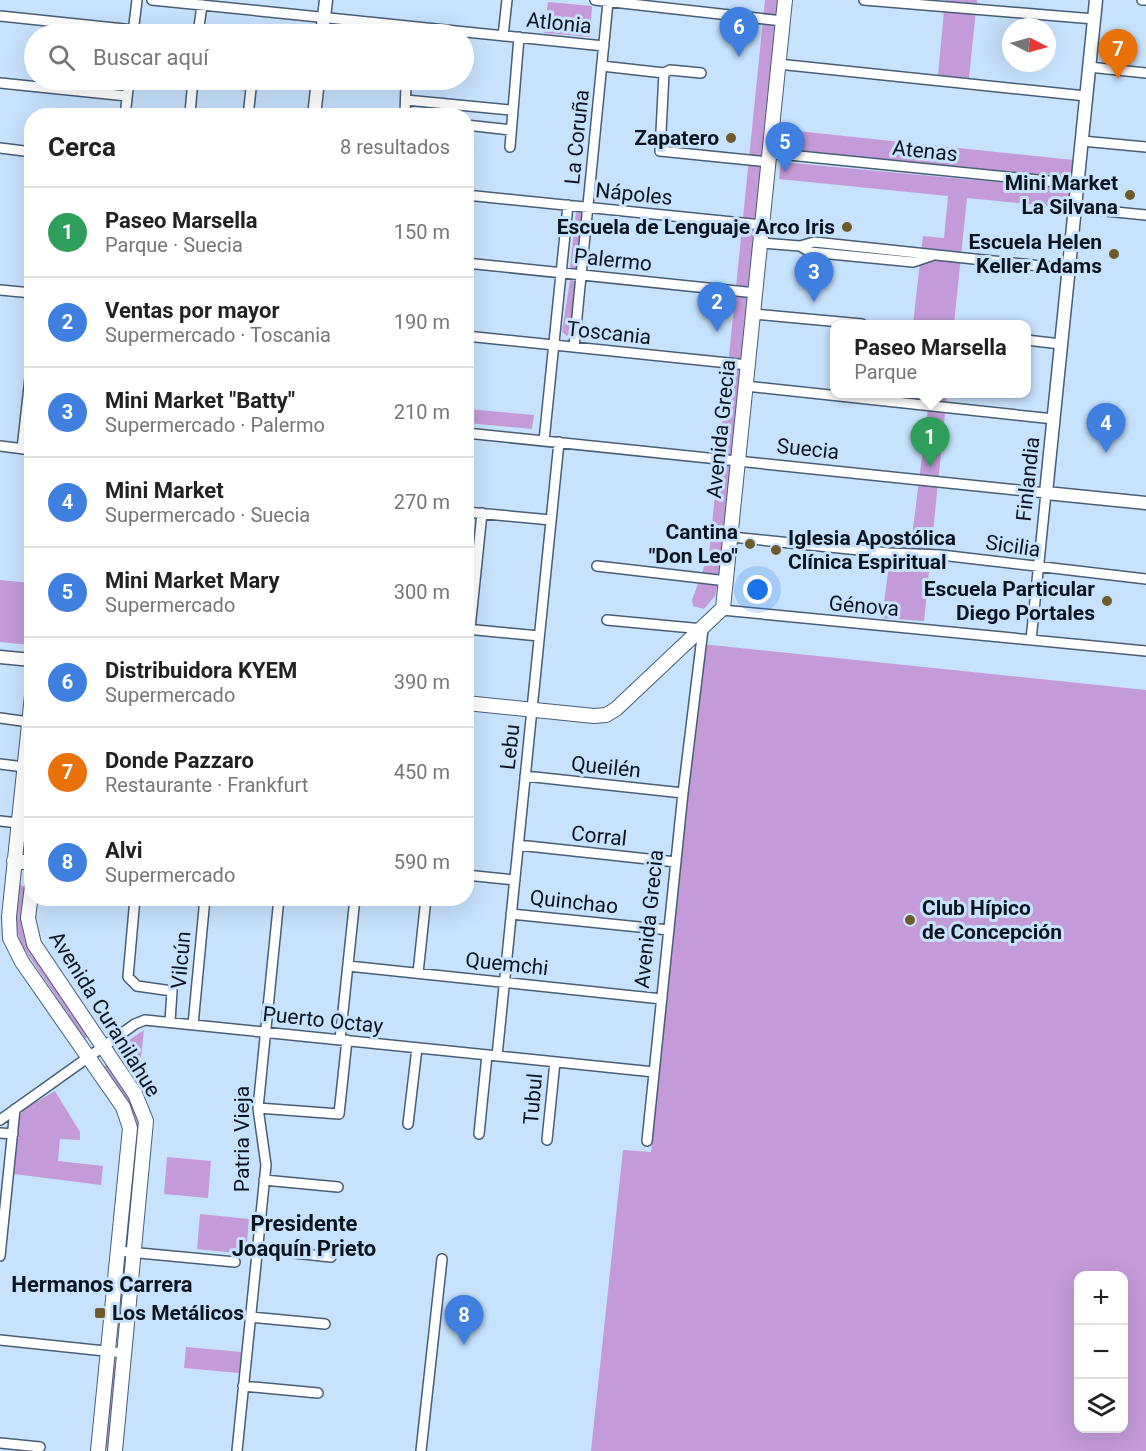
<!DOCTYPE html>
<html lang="es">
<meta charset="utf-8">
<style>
:root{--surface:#fff;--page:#f6f6f6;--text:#222;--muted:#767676;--line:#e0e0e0;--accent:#1a73e8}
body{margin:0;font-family:Roboto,sans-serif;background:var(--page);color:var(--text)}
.controls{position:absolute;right:18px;bottom:18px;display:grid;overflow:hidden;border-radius:12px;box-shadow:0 6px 24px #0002}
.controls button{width:54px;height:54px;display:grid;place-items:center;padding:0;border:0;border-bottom:2px solid var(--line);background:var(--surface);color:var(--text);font:30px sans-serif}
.compass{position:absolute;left:1002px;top:18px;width:54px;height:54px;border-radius:50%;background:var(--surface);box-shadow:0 6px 24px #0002;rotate:96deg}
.you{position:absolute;left:758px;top:590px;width:21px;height:21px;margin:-15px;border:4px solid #fff;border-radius:50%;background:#1a73e8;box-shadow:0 0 0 9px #1a73e833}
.badge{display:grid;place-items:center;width:39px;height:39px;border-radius:50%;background:var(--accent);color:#fff;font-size:20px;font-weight:700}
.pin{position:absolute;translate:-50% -50px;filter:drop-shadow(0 2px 3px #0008)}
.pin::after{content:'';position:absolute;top:32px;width:21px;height:18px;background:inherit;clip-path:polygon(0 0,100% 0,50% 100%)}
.popup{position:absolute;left:830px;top:320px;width:201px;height:78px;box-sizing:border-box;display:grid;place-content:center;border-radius:12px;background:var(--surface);filter:drop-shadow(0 2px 4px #0005);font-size:20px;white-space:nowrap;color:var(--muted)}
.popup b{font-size:22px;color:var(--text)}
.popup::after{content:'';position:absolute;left:50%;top:100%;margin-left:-12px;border:12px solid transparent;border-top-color:var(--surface)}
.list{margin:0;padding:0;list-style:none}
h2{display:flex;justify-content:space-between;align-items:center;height:78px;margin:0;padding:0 24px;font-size:26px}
h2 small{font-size:20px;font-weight:400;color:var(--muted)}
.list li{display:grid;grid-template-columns:39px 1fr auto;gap:18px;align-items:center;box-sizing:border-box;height:90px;padding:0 24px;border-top:2px solid var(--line)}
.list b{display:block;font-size:22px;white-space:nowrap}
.list p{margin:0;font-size:20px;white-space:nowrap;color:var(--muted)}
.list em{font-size:20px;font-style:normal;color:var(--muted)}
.icon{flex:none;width:33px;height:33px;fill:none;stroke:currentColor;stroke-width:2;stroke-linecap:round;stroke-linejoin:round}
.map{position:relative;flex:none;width:1146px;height:1451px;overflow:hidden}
.search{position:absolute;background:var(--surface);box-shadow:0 6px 24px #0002;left:24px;top:24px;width:450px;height:66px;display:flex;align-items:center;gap:15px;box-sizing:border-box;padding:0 21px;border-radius:33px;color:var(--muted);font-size:22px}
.panel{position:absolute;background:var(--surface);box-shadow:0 6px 24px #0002;left:24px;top:108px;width:450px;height:798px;border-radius:24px}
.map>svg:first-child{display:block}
</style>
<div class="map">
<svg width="1146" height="1451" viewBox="0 0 1146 1451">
<rect width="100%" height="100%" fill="#c7e2fd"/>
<path fill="#c49bd8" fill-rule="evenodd" d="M 765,0 L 778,0 L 722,563 L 715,596 L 704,609 L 693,606 L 692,600 L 709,554 Z
M 945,0 L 977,0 L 969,78 L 938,75 Z
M 548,2 L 592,6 L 590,37 L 544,33 Z
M 778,129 L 1074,160 L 1072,172 L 1063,177 L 785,149 L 777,144 Z
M 781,162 L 1072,189 L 1069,208 L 967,198 L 954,324 L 913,324 L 923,236 L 944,238 L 948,196 L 779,179 Z
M 580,212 L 584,215 L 576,270 L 570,268 L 576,213 Z
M 570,280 L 577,282 L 571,333 L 567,336 L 562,332 Z
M 906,394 L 947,394 L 924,621 L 882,618 L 893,534 L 912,537 L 929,400 L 905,396 Z
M 467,409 L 534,415 L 532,429 L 467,423 Z
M 0,580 L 31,583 L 31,645 L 0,642 Z
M 702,644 L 1146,690 L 1146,1451 L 591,1451 L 623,1150 L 651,1152 ZM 1078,1276 L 1124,1276 L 1124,1428 L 1078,1428 Z
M 31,751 L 32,822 L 27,856 L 22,853 Z
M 20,885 L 25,887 L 21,921 L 25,941 L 89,1036 L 85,1039 L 20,943 L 15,920 Z
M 144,1030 L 140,1067 L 123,1044 Z
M 106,1062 L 135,1105 L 140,1118 L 127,1237 L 136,1120 L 129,1104 L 104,1068 Z
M 55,1091 L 80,1132 L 80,1140 L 60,1139 L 58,1161 L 103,1166 L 101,1185 L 14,1174 L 19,1117 L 24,1109 Z
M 167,1157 L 211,1161 L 208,1198 L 164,1194 Z
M 200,1214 L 249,1219 L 246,1254 L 197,1249 Z
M 186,1347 L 241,1352 L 239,1373 L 184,1368 Z
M 114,1365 L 118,1368 L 108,1450 L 105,1447 Z"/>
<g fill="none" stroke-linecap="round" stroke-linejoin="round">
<defs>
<path id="minor" d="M 152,0 L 604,46
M 595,0 L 783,21
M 864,0 L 1094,19
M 1142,0 L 1146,0
M 0,16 L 134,30
M 133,33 L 137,0
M 198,34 L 202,5
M 503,36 L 507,0
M 778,64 L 1086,96
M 602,66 L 664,73 L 670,70 L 701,73
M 1089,67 L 1146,73
M 664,73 L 660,151 L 769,162
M 201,80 L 251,85
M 0,83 L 127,96
M 406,100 L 511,110
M 190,113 L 193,80
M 125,116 L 129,80
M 248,116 L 252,80
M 405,116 L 406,83
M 466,125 L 511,130
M 1082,141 L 1146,147
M 510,147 L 519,37
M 0,148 L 32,152
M 769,153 L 1077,184
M 466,195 L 762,225
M 1075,208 L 1146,215
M 761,243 L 800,246 L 810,252 L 913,262 L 931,256
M 800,246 L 814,242 L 1069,269
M 466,263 L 756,293
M 0,290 L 32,293
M 754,314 L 862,324
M 466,336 L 748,365
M 1026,340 L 1061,344
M 574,347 L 608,2
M 746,386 L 1054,419
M 466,433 L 1046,493 L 1031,640
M 544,441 L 568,205
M 0,446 L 32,450
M 22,449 L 32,360
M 466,512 L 551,520
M 731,537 L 889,553 L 941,555 L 1146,579
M 597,566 L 727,581
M 722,610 L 1146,651
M 607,620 L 703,629 L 683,793 L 647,1141
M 466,629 L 539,636
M 470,629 L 482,513
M 0,718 L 29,722
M 0,764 L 24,767
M 525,776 L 683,793
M 0,821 L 18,823
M 518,845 L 676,862
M 466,875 L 515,880
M 135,898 L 128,977 L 137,986 L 172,991 L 170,1022
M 511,914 L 669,930
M 348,966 L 662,999
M 418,973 L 426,898
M 193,1025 L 205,898
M 340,1040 L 355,898
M 497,1056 L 559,442
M 258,1108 L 339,1114 L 347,1040
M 0,1120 L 135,1024 L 145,1020 L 654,1072
M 408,1124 L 417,1048
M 0,1133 L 13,1134
M 479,1134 L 487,1055
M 547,1140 L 555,1062
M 264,1180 L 338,1187
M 257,1249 L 331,1257
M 118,1251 L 235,1262
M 0,1256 L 15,1109
M 250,1317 L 325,1324
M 0,1340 L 124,1353
M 243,1386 L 318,1393
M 0,1443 L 40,1447
M 237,1451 L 266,1165 L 258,1108 L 279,898
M 421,1451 L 442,1259"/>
<path id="tertiary" d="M 1096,0 L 1046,493 L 1146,503
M 322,34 L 326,0
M 314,116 L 318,80
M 0,657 L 32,660"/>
<path id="secondary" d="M 32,695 L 9,917 L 10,938 L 22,962 L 123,1107 L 130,1128 L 98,1451
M 466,703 L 594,716 L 606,715 L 616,709 L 723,608 L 785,0
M 14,861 L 32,863
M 32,886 L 28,918 L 34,944 L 135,1094 L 146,1121 L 115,1451"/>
</defs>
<use href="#minor" stroke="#475e75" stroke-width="12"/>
<use href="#tertiary" stroke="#475e75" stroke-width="15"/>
<use href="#secondary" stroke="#475e75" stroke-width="16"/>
<use href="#minor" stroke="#fff" stroke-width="9"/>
<use href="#tertiary" stroke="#fff" stroke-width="12"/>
<use href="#secondary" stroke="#fff" stroke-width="14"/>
</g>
<g fill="#6f5a29" stroke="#c7e2fd" stroke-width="2">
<circle cx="731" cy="138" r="6"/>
<circle cx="1130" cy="195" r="6"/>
<circle cx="847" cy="227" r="6"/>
<circle cx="1114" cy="254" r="6"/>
<circle cx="750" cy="544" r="6"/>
<circle cx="776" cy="550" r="6"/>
<circle cx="1107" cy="601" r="6"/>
<circle cx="910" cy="920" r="6"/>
<rect x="94" y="1307" width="12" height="12" rx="3"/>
</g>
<g text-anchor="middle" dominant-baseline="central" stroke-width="6" stroke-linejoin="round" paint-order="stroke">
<g font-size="21" fill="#0c151f" stroke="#c7e2fd">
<text transform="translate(559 23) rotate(6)">Atlonia</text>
<text transform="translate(577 137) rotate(-84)">La Coruña</text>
<text transform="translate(925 151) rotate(6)">Atenas</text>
<text transform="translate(634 194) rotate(6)">Nápoles</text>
<text transform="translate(613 260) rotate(6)">Palermo</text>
<text transform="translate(609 333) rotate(6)">Toscania</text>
<text transform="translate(721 429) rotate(-84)">Avenida Grecia</text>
<text transform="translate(808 449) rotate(6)">Suecia</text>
<text transform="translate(1028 479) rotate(-84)">Finlandia</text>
<text transform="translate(1013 546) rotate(8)">Sicilia</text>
<text transform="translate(864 606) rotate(5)">Génova</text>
<text transform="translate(510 747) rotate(-84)">Lebu</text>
<text transform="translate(606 767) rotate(6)">Queilén</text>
<text transform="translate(599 836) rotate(6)">Corral</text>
<text transform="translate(574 902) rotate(6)">Quinchao</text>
<text transform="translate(649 919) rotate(-84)">Avenida Grecia</text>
<text transform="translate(181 960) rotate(-85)">Vilcún</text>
<text transform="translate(507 964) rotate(6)">Quemchi</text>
<text transform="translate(105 1014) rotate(58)">Avenida Curanilahue</text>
<text transform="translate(323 1020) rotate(6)">Puerto Octay</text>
<text transform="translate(533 1099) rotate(-85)">Tubul</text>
<text transform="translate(242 1139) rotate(-90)">Patria Vieja</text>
</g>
<g font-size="21" font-weight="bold" fill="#0c151f" stroke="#c7e2fd" text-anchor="end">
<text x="719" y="138">Zapatero</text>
<text x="1118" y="183">Mini Market<tspan x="1118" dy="24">La Silvana</tspan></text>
<text x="835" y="227">Escuela de Lenguaje Arco Iris</text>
<text x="1102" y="242">Escuela Helen<tspan x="1102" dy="24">Keller Adams</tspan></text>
<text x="738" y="532">Cantina<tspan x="738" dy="24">"Don Leo"</tspan></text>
<text x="788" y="538" text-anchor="start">Iglesia Apostólica<tspan x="788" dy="24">Clínica Espiritual</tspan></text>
<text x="1095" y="589">Escuela Particular<tspan x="1095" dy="24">Diego Portales</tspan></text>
<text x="922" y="908" text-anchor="start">Club Hípico<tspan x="922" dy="24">de Concepción</tspan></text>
<text x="112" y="1313" text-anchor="start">Los Metálicos</text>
</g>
<g font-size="22" font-weight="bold" fill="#0c151f" stroke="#c7e2fd">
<text x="304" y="1223">Presidente<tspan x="304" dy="25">Joaquín Prieto</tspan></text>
<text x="102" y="1284">Hermanos Carrera</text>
</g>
</g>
</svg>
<div class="controls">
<button>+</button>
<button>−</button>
<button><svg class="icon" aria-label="layers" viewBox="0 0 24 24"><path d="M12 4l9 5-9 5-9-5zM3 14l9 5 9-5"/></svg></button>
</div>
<svg class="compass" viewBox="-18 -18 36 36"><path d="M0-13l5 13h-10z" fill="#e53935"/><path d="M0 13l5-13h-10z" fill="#767676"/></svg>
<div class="you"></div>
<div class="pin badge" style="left:930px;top:467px;background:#2e9e5b">1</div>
<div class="popup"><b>Paseo Marsella</b>Parque</div>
<div class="pin badge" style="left:717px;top:332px;background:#3f7fe0">2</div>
<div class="pin badge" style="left:814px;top:302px;background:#3f7fe0">3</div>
<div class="pin badge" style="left:1106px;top:453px;background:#3f7fe0">4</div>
<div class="pin badge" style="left:785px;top:172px;background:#3f7fe0">5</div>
<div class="pin badge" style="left:739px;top:57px;background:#3f7fe0">6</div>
<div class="pin badge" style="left:1118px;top:79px;background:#e8710a">7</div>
<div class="pin badge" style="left:464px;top:1345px;background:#3f7fe0">8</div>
<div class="search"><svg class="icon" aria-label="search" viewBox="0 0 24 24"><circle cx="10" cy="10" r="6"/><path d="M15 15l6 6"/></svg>Buscar aquí</div>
<section class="panel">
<h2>Cerca<small>8 resultados</small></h2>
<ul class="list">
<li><span class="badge" style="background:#2e9e5b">1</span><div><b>Paseo Marsella</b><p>Parque · Suecia</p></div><em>150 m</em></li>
<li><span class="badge" style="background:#3f7fe0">2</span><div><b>Ventas por mayor</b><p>Supermercado · Toscania</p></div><em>190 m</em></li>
<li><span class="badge" style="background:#3f7fe0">3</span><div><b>Mini Market &quot;Batty&quot;</b><p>Supermercado · Palermo</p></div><em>210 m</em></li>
<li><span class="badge" style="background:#3f7fe0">4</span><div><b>Mini Market</b><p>Supermercado · Suecia</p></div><em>270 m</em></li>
<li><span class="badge" style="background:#3f7fe0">5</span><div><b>Mini Market Mary</b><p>Supermercado</p></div><em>300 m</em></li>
<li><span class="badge" style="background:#3f7fe0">6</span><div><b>Distribuidora KYEM</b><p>Supermercado</p></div><em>390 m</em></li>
<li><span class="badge" style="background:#e8710a">7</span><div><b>Donde Pazzaro</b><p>Restaurante · Frankfurt</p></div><em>450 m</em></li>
<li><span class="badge" style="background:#3f7fe0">8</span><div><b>Alvi</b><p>Supermercado</p></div><em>590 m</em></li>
</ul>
</section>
</div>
